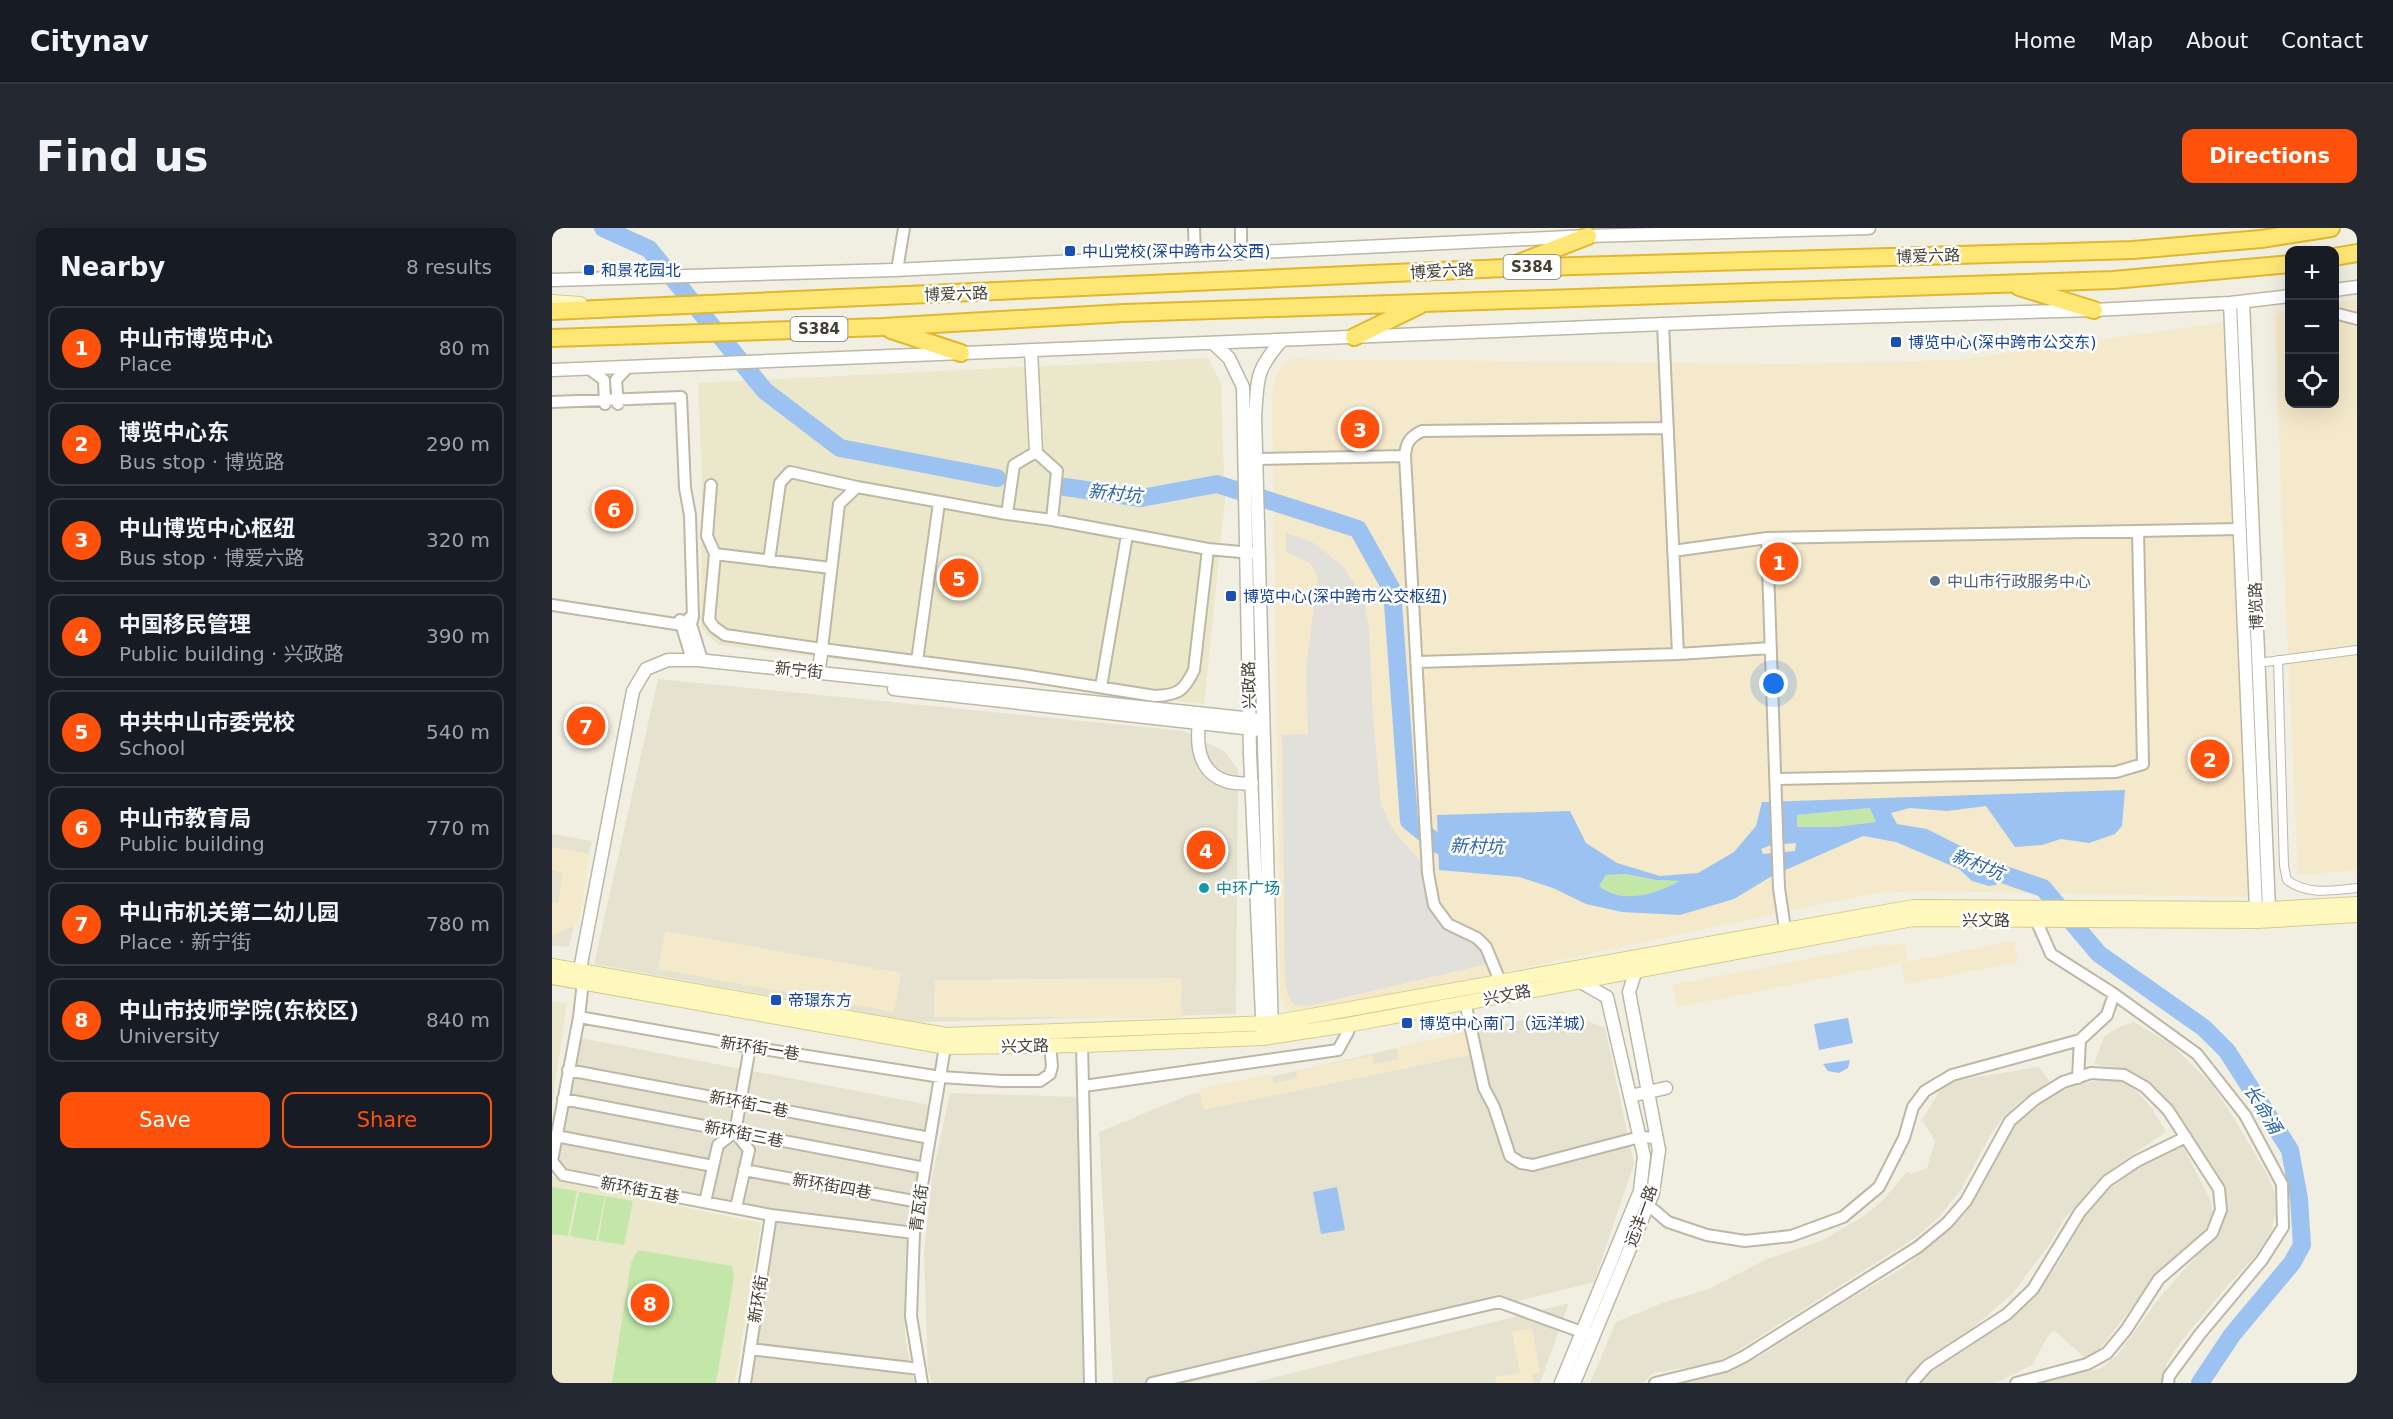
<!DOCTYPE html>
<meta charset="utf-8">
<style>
:root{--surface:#171b24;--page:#242831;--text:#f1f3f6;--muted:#9ea1a6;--line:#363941;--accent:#fe520c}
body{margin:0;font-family:"DejaVu Sans","Noto Sans SC",sans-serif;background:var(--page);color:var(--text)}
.controls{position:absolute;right:18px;top:18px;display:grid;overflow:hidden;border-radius:12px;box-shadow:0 6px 24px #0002}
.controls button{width:54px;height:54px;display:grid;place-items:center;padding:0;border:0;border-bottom:2px solid var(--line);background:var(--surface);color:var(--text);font:30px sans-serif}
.you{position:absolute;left:1222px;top:456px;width:21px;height:21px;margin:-15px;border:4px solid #fff;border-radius:50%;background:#1a73e8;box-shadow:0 0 0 9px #1a73e833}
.badge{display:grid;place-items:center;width:39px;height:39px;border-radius:50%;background:var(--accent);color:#fff;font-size:20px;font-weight:700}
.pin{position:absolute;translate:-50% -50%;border:3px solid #fff;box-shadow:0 2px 6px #0006}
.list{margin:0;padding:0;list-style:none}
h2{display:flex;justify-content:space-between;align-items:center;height:78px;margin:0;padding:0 24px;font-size:26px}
h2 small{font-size:20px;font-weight:400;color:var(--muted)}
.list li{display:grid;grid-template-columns:39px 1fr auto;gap:18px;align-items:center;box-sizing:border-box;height:84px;margin:0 12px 12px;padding:0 12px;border:2px solid var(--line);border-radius:12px}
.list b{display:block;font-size:22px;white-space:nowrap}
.list p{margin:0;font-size:20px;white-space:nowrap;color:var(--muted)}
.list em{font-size:20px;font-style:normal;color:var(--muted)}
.actions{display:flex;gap:12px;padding:18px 24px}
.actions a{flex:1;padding:14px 0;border:2px solid var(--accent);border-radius:12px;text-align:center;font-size:21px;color:var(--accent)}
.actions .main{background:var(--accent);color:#fff}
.icon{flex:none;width:33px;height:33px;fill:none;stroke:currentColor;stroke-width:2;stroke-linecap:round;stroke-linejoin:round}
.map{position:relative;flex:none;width:1805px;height:1155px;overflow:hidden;border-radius:12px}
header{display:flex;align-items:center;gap:36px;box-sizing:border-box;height:84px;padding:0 30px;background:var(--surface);border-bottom:2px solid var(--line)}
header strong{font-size:28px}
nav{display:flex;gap:33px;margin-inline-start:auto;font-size:21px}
.intro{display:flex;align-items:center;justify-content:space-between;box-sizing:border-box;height:144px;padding:0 36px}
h1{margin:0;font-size:42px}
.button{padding:15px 27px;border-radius:12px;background:var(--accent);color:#fff;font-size:21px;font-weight:700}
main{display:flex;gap:36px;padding:0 36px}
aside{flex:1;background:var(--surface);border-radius:12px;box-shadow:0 6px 24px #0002}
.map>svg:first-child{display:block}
</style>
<header>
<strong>Citynav</strong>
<nav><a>Home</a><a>Map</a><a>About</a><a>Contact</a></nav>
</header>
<div class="intro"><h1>Find us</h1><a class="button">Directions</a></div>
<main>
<aside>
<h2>Nearby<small>8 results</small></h2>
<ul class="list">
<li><span class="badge">1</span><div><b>中山市博览中心</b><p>Place</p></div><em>80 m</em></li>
<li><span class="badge">2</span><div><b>博览中心东</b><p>Bus stop · 博览路</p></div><em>290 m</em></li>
<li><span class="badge">3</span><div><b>中山博览中心枢纽</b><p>Bus stop · 博爱六路</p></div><em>320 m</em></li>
<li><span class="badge">4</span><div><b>中国移民管理</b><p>Public building · 兴政路</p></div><em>390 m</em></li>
<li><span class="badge">5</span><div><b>中共中山市委党校</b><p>School</p></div><em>540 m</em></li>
<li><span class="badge">6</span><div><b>中山市教育局</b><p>Public building</p></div><em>770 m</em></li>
<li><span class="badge">7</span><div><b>中山市机关第二幼儿园</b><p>Place · 新宁街</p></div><em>780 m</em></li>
<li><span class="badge">8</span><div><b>中山市技师学院(东校区)</b><p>University</p></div><em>840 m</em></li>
</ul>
<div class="actions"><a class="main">Save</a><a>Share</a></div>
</aside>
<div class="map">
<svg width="1805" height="1155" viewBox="0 0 1805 1155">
<rect width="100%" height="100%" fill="#f1efe2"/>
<path fill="#e6e2d0" d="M 106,451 L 632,503 L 672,523 L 686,542 L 684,786 L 364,794 L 42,736 Z
M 0,606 L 40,613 L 17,719 L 0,717 Z
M 1010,783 L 1053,800 L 1082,936 L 1042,1054 L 637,1155 L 561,1155 L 547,904 L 637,867 Z
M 1582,794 L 1620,817 L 1660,857 L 1677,882 L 1714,944 L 1723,965 L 1723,985 L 1719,1004 L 1708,1023 L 1675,1058 L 1628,1115 L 1615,1135 L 1609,1155 L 1485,1155 L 1498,1150 L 1548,1141 L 1566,1126 L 1609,1068 L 1660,1011 L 1672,989 L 1673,969 L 1667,949 L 1624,885 L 1590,853 L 1569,841 L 1542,836 L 1552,809 L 1565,800 Z
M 18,808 L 378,877 L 356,998 L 353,1039 L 353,1109 L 362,1155 L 189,1155 L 213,992 L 10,951 L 0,908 Z
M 1487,839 L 1498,854 L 1470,872 L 1451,889 L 1438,908 L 1409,961 L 1388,988 L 1363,1010 L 1177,1128 L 1156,1136 L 1101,1145 L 1091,1155 L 1038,1155 L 1064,1094 L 1113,1074 L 1156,1061 L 1215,1031 L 1269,1013 L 1312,988 L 1331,972 L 1355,944 L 1360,946 L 1375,940 L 1383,913 L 1370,892 L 1390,859 L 1407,852 Z
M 1554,851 L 1569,852 L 1581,859 L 1599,879 L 1614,904 L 1571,933 L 1550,949 L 1512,991 L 1499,1014 L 1461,1065 L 1415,1105 L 1368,1136 L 1350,1155 L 1129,1155 L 1167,1146 L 1207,1129 L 1280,1082 L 1352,1039 L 1396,1003 L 1414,984 L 1428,961 L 1454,909 L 1471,887 L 1497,868 L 1526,856 Z
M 398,865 L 525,869 L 530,996 L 531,1155 L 380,1155 L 376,1143 L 372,1026 L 380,949 Z
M 1629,915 L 1659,973 L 1661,989 L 1650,1006 L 1630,1022 L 1598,1056 L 1544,1126 L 1532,1129 L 1502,1102 L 1496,1108 L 1480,1137 L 1444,1155 L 1368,1155 L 1397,1128 L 1448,1099 L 1487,1061 L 1504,1039 L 1534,988 L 1553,964 L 1601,928 Z
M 1017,1075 L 988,1155 L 700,1155 Z"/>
<path fill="#f5e9cb" d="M 1805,71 L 1805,642 L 1746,647 L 1730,292 L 1723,86 L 1737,83 L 1738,176 L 1782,176 L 1783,75 Z
M 1673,94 L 1697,669 L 1375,663 L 1322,665 L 793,778 L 742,786 L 733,781 L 728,767 L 720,165 L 723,151 L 729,137 L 738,131 L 1237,136 L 1406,132 Z
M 0,619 L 37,626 L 27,695 L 0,708 L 0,675 L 6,675 L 11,645 L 0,642 Z
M 113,703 L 349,745 L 342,784 L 106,741 Z
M 1462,713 L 1466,734 L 1353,756 L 1349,735 L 1125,779 L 1121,757 L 1333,716 L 1334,719 L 1352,715 L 1356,734 Z
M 630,750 L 629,790 L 382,789 L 383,752 Z
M 913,805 L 918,827 L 651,882 L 647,861 L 720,846 L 722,855 L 745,850 L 744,843 L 820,827 L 822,836 L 847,831 L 845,819 Z
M 980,1100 L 988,1145 L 980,1146 L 981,1155 L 944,1155 L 943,1149 L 968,1145 L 960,1104 Z"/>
<path fill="#ebe7cb" d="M 656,130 L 669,155 L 673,273 L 652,476 L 166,417 L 149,400 L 150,246 L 146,155 Z
M 0,773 L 15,775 L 0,876 Z
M 0,947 L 7,953 L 209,995 L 183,1155 L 0,1155 Z"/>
<path fill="#c3e7a9" d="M 1318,580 L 1325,594 L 1283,599 L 1245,600 L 1245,587 Z
M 1073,646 L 1104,652 L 1130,653 C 1104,666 1073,677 1047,658 L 1054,647 Z
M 0,959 L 25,963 L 16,1008 L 0,1006 Z
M 27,964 L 53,968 L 44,1013 L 18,1008 Z
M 54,968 L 81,973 L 72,1017 L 46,1013 Z
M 86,1022 L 180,1038 L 182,1050 L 164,1155 L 60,1155 L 79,1035 Z"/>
<path fill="#e1e0db" d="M 734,305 L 760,314 L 772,323 L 792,340 L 811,369 L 817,400 L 821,490 L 829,577 L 841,602 L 864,628 L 884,661 L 890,682 L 903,695 L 929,708 L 942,722 L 948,733 L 756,778 L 743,777 L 737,770 L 733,755 L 730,507 L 756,506 L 754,440 L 766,349 L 758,335 L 734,324 Z"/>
<path fill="#9bc2f1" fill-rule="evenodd" d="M 1573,562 L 1570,598 L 1563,606 L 1537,615 L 1509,611 L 1490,617 L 1463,619 L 1434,578 L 1395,583 L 1358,580 L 1339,585 L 1345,596 L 1375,601 L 1434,631 L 1454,636 L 1444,657 L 1437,658 L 1420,653 L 1407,641 L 1344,614 L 1311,608 L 1220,648 L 1182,671 L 1128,687 L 1070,684 L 1034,676 L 1001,660 L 967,649 L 887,642 L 885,587 L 1018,583 L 1034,615 L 1065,635 L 1108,648 L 1146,645 L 1182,624 L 1204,598 L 1210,574 ZM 1318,580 L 1324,594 L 1283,599 L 1245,599 L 1245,587 ZM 1244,615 L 1243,623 L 1211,626 L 1209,621 L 1219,617 ZM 1073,646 L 1104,652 L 1128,653 C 1103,666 1072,677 1047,658 L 1054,647 Z
M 1296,790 L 1301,815 L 1267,822 L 1262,796 Z
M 1298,832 L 1296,840 L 1287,845 L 1276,843 L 1271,836 Z
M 785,959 L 793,1002 L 769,1006 L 761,964 Z"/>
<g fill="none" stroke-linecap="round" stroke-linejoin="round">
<path stroke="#9bc2f1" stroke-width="18" d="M 51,0 L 97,21 L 213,163 L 288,220 L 445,250
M 513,259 L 589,270 L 665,256 L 806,301 L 840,362 L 857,593 L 887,617 L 909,617
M 1427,638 L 1491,660 L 1547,726 L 1652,800 L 1675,823 L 1738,922 L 1747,971 L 1750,1017 L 1740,1035 L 1680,1107 L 1648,1155"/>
<defs>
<path id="pedestrian" d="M 1726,432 L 1732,638 L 1735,652 C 1756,668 1781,662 1805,660
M 1706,435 L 1805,422"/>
<path id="minor" d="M 642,0 L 643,27
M 689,0 L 689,25
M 345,42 L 352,0
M 1782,85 L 1805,91
M 1111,96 L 1126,426
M 36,140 L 52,152 L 53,176
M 0,174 L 129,169 L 133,260 L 138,287 L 141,389 L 139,396 L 130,397 L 0,377
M 66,176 L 64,152 L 76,139
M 853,228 L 876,645 L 882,677 L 896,696 L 925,710 L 934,719 L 948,753
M 704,231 L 853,228 C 854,214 858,209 870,203 L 1116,200
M 159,257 L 155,308 L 163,326 L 157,392 L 162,399 L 173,407 L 270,421
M 455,286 L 500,292
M 1215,310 L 1227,660 L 1233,701
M 656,321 L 642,442 C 632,463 626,467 603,468 L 464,446 L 270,421 L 287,276 L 305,259 L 455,286 L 462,237 L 484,224 L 505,243 L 500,292 L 656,321 L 700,325
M 1121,323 L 1215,310 L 1688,301
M 163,326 L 279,340
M 217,333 L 228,255 L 238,244 L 305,259
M 137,390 L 150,432
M 128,392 L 140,432
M 365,433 L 387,275
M 866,434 L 1126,426 L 1219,420
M 549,459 L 575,307
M 1223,551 L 1564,544 L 1591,536 L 1586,303
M 1484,692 L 1499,726 L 1562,766 L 1645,826 L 1693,887 L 1730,956 L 1731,999 L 1710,1032 L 1648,1106 L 1617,1148 L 1616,1155
M 31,754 L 27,789 L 0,933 L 11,947 L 219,987 L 362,1005
M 913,774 L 932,860 L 942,879 L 958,928 L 969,935 L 981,937 L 1088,909 L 1105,910
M 27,789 L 198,819 L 389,849 L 450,853 L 488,853 L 498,846 L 500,838 L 498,817
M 530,817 L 538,1155
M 16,842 L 378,910
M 1526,850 L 1528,812 L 1555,787 L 1562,766
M 532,858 L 786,822 L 796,804 L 795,797
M 11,871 L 373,940
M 183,904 L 197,922 L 184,980
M 4,908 L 161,938
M 192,942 L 367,974
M 153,974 L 166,917 L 183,904 L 198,819
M 1102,982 L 1116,994 L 1155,1007 L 1193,1013 L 1239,1008 L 1291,989 L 1327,959 L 1352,910 L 1361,879 L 1373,863 L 1400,847 L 1528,812
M 198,1121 L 368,1141
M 193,1155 L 219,987
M 370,1155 L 359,1088 L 362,1005 L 394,813
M 600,1155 L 947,1074 L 1038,1107
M 1103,1155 L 1173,1138 L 1193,1128 L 1366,1019 L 1395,995 L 1414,973 L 1458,893 L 1482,872 L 1511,854 L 1539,845 L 1572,847 L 1593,859 L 1616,882 L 1667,961 L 1669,982 L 1660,1005 L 1607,1051 L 1574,1102 L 1555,1125 L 1535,1136 L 1464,1155
M 1360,1155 L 1375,1138 L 1455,1086 L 1481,1061 L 1528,984 L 1555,953 L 1585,933 L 1634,909"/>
<path id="tertiary" d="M 0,52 L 342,42 L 1036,8 L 1317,0
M 1782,62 L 1805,59
M 1691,74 L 1717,681
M 1678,75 L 1704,681
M 661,115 L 677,130 L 691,159 L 698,526 L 711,810
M 479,122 L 484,224
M 0,142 L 1233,91 L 1542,82 L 1678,75 L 1738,68
M 266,445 L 270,421
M 342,461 L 710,502
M 647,495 C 642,534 658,559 700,555
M 26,752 L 81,463 L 94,441 L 116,432 L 146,432 L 710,492
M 720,805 L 703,188 C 706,149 703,143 730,112
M 1078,868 L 1114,860
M 1009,1155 L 1088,963 L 1092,928 L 1055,769 L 1027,753
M 1022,1155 L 1101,965 L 1107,922 L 1077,764 L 1084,742"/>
<path id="secondary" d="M 0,74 L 28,76
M 0,738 L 394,807 L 720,795 L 1361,679 L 1717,681 L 1805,676
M 0,749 L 394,819 L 530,817 L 711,810 L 795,797 L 1361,691 L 1705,693 L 1805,687"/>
<path id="trunk" d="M 1782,29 L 1805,25
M 964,36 L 1036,8
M 1467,59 L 1542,82
M 0,83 L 953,40 L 1581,22 L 1709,11 L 1779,0
M 339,102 L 409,125
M 802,109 L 868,77
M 0,110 L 330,99 L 572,85 L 1561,52 L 1738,36"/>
</defs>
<use href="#pedestrian" stroke="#bdb8a5" stroke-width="10"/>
<use href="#minor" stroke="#bdb8a5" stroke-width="14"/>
<use href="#tertiary" stroke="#bdb8a5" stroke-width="15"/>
<use href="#secondary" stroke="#d3cb90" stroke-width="16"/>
<use href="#trunk" stroke="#e0b72e" stroke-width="20"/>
<use href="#pedestrian" stroke="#fff" stroke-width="8"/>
<use href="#minor" stroke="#fff" stroke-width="10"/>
<use href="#tertiary" stroke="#fff" stroke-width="12"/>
<use href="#secondary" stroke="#fff8be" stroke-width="14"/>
<use href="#trunk" stroke="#ffe776" stroke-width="16"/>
</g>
<g fill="#1a4fb4" stroke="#fff" stroke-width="2">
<rect x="512" y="17" width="12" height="12" rx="3"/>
<rect x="31" y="36" width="12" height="12" rx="3"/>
<rect x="1338" y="108" width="12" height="12" rx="3"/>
<rect x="673" y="362" width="12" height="12" rx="3"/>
<rect x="218" y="766" width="12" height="12" rx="3"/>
<rect x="849" y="789" width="12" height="12" rx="3"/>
</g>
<circle fill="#5c6f8a" stroke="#fff" stroke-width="2" cx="1383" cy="353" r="6"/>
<circle fill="#0f9aa8" stroke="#fff" stroke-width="2" cx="652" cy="660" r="6"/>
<g text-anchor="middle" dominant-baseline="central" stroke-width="5" stroke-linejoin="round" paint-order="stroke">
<g fill="#fff" stroke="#7b7970" stroke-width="1.5">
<rect x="951.5" y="27" width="57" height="24" rx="4.5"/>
<rect x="238.5" y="89" width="57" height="24" rx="4.5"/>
</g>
<g font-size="15" font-weight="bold" fill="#433f33">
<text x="980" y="39">S384</text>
<text x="267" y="101">S384</text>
</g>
<g font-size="16" fill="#164399" stroke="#fff" text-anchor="start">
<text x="530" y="23">中山党校(深中跨市公交西)</text>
<text x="49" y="42">和景花园北</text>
<text x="1356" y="114">博览中心(深中跨市公交东)</text>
<text x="691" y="368">博览中心(深中跨市公交枢纽)</text>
<text x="236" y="772">帝璟东方</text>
<text x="867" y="795">博览中心南门（远洋城）</text>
</g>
<g font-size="16" fill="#433f33" stroke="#fff">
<text transform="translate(1376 28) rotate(-2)">博爱六路</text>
<text transform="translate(890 43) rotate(-3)">博爱六路</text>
<text transform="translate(404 66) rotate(-2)">博爱六路</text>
<text transform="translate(1704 378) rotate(-92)">博览路</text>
<text transform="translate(247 442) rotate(6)">新宁街</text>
<text transform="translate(697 457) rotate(-91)">兴政路</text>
<text x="1434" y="692">兴文路</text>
<text transform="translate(955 767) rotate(-11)">兴文路</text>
<text transform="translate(473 818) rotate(-1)">兴文路</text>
<text transform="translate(208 820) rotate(9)">新环街一巷</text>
<text transform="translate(197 876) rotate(11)">新环街二巷</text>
<text transform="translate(192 906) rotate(11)">新环街三巷</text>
<text transform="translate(280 958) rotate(10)">新环街四巷</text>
<text transform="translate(88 962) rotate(11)">新环街五巷</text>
<text transform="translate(367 980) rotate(-82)">青瓦街</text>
<text transform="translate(1089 988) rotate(-70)">远洋一路</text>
<text transform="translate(206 1071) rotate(-81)">新环街</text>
</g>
<g font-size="16" fill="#4e5e75" stroke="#fff" text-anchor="start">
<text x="1395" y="353">中山市行政服务中心</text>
</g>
<g font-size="16" fill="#0d838f" stroke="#fff" text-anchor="start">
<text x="664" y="660">中环广场</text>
</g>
<g font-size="18" font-style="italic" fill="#2b65b0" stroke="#fff">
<text transform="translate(563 265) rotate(6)">新村坑</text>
<text transform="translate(925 618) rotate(2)">新村坑</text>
<text transform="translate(1426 636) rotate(22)">新村坑</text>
<text transform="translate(1711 881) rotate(58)">长命涌</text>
</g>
</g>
</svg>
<div class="controls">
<button>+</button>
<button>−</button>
<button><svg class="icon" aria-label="locate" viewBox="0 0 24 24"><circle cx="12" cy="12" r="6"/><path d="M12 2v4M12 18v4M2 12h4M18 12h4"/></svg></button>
</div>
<div class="you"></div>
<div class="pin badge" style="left:1227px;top:334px">1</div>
<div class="pin badge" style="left:1658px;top:531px">2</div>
<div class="pin badge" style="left:808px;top:201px">3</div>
<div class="pin badge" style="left:654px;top:622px">4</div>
<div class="pin badge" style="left:407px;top:350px">5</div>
<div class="pin badge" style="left:62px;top:281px">6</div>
<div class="pin badge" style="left:34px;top:498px">7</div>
<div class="pin badge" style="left:98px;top:1075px">8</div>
</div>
</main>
